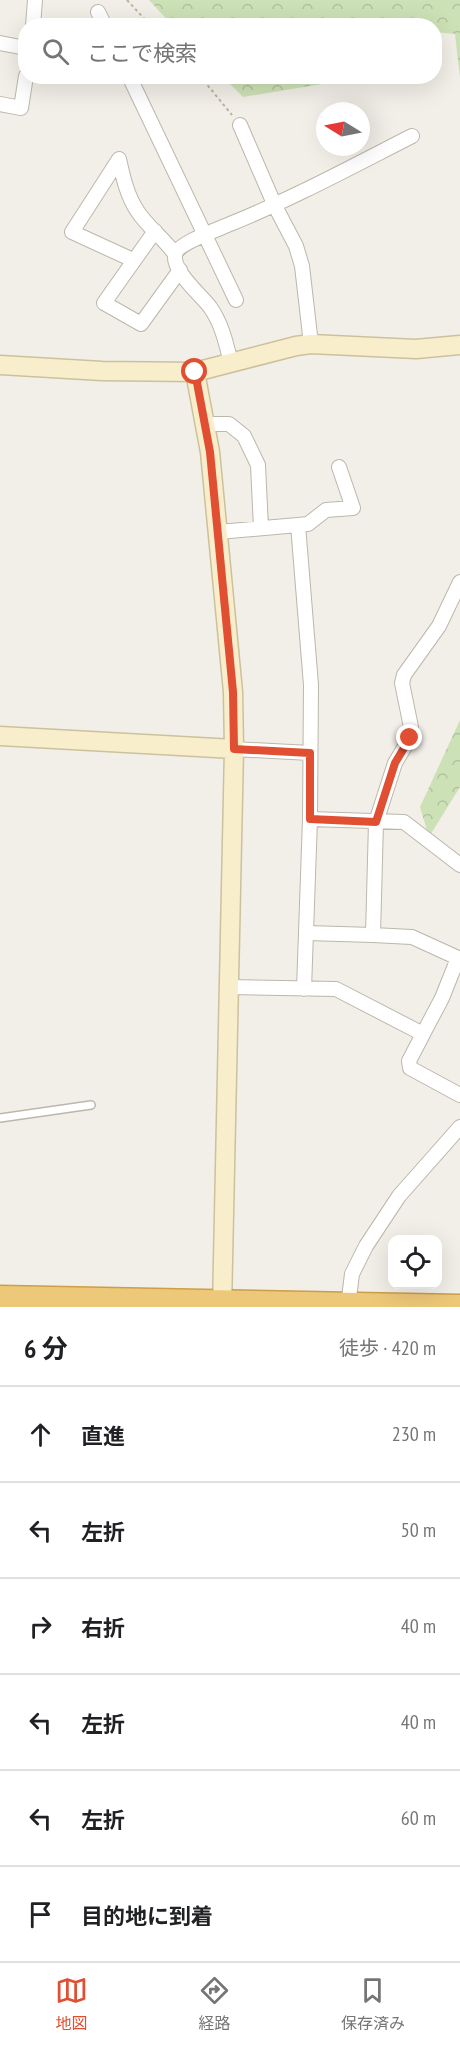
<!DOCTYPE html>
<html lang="ja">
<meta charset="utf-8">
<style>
:root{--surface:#fff;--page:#f6f6f6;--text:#202124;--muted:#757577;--line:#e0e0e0;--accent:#e04f31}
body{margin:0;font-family:"PT Sans Narrow","Noto Sans JP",sans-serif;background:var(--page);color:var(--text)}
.controls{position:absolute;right:18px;bottom:18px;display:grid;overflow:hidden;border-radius:12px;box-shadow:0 6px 24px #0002}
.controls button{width:54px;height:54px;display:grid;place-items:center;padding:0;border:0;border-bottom:2px solid var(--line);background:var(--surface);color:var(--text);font:30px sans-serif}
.compass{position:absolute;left:316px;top:102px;width:54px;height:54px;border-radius:50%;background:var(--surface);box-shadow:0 6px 24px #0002;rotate:280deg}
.stop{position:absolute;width:18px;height:18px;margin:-14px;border:4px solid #e04f31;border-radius:50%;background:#fff}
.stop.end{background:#e04f31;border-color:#fff;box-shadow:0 2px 6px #0008}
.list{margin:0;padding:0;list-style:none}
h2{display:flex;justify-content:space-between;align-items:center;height:78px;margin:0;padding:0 24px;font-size:26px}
h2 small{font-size:20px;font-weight:400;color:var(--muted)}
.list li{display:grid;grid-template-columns:39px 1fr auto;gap:18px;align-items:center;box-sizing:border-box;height:96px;padding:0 24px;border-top:2px solid var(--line)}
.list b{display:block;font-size:22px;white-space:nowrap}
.list em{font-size:20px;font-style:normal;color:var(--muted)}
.icon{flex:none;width:33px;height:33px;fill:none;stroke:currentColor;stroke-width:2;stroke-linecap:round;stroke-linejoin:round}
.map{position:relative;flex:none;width:460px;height:1307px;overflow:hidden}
.search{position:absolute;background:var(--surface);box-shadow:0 6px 24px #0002;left:18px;right:18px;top:18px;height:66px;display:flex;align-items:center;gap:15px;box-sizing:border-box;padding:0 21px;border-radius:24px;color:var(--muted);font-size:22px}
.sheet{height:654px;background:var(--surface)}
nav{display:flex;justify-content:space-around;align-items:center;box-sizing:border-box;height:84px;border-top:2px solid var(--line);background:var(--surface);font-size:16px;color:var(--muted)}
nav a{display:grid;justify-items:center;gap:3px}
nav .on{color:var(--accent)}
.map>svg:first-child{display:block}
</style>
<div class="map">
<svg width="460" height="1307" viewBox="0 0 460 1307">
<defs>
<pattern id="forest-crowns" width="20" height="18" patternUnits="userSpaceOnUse" patternTransform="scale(1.5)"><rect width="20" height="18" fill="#cde1b6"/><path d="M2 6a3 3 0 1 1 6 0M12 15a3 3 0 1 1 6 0" fill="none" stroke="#b1c29d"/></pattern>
</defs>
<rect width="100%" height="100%" fill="#f2efe8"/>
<path fill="url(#forest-crowns)" d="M 149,0 L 460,0 L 460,78 L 455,34 L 435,32 L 434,26 L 369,26 L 324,21 L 324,26 L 172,25 Z
M 223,77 L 322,77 L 322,84 L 243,97 Z
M 460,720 L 460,787 L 429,837 L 420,807 Z"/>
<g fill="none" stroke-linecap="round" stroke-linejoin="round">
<defs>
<path id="lane" d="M 0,1118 L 91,1105"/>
<path id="street" d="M 98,12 L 105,26
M 33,26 L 35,0
M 0,43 L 26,48
M 129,76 L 236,300
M 0,104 L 21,108 L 26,76
M 240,125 L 275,206 L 296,246 L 302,266 L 311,344
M 119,159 L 72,232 L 133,260
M 119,159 C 123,177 127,196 138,212 C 148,227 164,239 175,254
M 155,231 L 104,303 L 141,324 L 180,270
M 231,363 C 226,343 222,324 210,307 C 200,294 173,272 175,255 C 176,244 219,229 230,224 C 292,199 351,167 412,136
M 205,424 L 229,424 L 244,436 L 258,465 L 261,528
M 298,525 L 308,524 L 326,510 L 353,508 L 339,467
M 218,532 L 298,525 L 311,685 L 310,819 L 304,989
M 234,749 L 310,753
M 310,819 L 404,822 L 460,865
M 307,933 L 373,935 L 376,822 L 395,763 L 410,738 L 411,727 L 402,683 L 404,675 L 439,626 L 460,582
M 373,935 L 412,937 L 458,958 L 442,998 L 423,1034
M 229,987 L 336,989 L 423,1034 L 409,1061 L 410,1068 L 460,1095
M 348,1306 L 352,1274 L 366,1246 L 399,1196 L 460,1127"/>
<path id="secondary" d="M 0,365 L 102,371 L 195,372 L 296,346 L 311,344 L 416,349 L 460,345
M 195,372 L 210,452 L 233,692 L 234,749 L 222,1307
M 0,736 L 234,749"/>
<path id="highway" d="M 0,1298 L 460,1307"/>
</defs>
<use href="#lane" stroke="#bcb7ac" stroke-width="10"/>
<use href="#street" stroke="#bcb7ac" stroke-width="16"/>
<use href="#secondary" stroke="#ccc19d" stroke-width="21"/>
<use href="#highway" stroke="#cb9e4a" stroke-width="27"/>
<path stroke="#bcb39f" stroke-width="2" stroke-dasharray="3 3" stroke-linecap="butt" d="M 127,0 L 151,26
M 200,76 L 232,115"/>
<use href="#lane" stroke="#fff" stroke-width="7"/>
<use href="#street" stroke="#fff" stroke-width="14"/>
<use href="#secondary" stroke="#f8eecc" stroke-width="18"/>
<use href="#highway" stroke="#edc878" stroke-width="24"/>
</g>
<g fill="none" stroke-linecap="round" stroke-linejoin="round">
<path stroke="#e04f31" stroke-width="8" d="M 195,372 L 210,452 L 233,692 L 234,749 L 310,753 L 310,819 L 376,822 L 395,763 L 410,738"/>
</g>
</svg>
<div class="controls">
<button><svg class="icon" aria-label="locate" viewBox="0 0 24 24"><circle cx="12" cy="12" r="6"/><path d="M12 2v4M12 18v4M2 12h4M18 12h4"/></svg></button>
</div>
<svg class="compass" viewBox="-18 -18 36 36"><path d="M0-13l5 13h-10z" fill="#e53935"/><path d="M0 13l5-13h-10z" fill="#757577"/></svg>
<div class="stop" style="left:195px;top:372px"></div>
<div class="stop end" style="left:410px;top:738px"></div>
<div class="search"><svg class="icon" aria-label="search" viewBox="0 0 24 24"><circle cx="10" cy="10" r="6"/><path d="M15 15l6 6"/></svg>ここで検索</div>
</div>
<section class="sheet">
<h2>6 分<small>徒歩 · 420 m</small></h2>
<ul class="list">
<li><svg class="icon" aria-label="ahead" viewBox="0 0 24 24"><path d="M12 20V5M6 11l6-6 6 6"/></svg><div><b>直進</b></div><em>230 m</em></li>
<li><svg class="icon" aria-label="left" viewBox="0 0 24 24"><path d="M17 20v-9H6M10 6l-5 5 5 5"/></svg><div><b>左折</b></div><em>50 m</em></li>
<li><svg class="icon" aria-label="right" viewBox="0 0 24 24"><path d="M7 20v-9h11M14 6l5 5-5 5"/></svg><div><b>右折</b></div><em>40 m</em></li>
<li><svg class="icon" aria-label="left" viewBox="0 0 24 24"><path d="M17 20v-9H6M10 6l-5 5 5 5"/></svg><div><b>左折</b></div><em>40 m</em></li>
<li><svg class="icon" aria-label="left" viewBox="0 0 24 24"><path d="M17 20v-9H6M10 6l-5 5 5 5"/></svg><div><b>左折</b></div><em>60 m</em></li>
<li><svg class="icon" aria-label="arrive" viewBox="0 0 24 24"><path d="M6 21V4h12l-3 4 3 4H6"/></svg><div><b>目的地に到着</b></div></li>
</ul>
</section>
<nav>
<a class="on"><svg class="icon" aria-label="map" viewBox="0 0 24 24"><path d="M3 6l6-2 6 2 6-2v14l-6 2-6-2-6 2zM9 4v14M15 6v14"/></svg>地図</a>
<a><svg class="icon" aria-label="directions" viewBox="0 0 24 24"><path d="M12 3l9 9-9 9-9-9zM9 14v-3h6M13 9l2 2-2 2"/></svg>経路</a>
<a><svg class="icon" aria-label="saved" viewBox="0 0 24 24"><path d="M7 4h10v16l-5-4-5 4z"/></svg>保存済み</a>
</nav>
